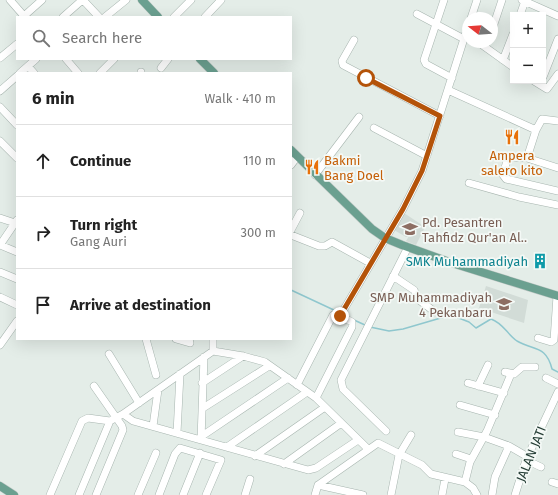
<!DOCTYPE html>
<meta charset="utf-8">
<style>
:root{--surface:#fff;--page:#f2f2f2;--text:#222;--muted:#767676;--line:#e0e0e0}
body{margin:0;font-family:"Fira Sans",sans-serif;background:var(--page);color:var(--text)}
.controls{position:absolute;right:12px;top:12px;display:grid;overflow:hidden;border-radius:0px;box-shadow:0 4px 16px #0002}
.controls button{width:36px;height:36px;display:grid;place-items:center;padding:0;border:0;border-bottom:1px solid var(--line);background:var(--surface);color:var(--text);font:20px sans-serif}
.compass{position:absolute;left:462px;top:12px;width:36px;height:36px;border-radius:50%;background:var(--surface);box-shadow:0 4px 16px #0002;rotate:287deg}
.stop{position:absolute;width:12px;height:12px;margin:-9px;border:3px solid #b45309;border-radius:50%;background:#fff}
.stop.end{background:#b45309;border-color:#fff;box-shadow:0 1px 4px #0008}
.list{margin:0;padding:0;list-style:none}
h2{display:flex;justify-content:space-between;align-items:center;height:52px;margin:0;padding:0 16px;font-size:17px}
h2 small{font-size:13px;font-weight:400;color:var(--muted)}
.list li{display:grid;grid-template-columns:26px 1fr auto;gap:12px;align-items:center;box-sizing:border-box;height:72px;padding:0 16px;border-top:1px solid var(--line)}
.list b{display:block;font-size:15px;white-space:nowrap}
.list p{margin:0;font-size:13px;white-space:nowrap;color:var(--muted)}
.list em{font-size:13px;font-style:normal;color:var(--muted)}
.icon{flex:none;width:22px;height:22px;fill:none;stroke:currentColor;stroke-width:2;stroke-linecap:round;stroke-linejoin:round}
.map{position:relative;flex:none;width:558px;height:495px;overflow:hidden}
.search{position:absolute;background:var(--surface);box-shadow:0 4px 16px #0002;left:16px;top:16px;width:276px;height:44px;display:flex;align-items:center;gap:10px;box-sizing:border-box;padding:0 14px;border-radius:0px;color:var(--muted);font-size:15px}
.panel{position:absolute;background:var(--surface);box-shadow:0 4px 16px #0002;left:16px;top:72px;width:276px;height:268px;border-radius:0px}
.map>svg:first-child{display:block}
</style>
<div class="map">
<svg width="558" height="495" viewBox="0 0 558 495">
<rect width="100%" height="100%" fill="#e4ede8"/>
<path fill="#d2dcd7" d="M 404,213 L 425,227 L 416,245 L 406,241 L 409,236 L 406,237 L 394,230 Z
M 486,286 L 528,300 L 524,323 L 479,308 Z"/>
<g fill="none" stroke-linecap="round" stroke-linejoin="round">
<path stroke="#8fc7ce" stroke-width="1.5" d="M 291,290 L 336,311
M 354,320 L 365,325
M 370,327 L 389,331 L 403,329 L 451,315 L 469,322 L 476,328 L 491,319 C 503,323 507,334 517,341 C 534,351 546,345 552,369 L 558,372"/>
<defs>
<path id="minor" d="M 10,0 L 24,16 L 42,0
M 444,0 L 424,60 L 426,64 L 452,78
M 522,0 L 558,16
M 417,14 L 464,39
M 520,15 L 525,1
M 63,17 L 80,2 L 84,1 L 99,17
M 105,17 L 126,0
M 174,17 L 191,0
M 205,17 L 221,0
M 471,18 L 477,0
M 492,30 L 502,0
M 354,40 L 342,61 L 343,65 L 440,116
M 478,42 L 513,67
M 0,58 L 17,44
M 66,59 L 78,73
M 503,60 L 513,34
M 28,66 L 34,73
M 161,68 L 168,59
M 141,72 L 141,73
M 20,73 L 36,59
M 100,73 L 114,59
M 543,77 L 558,39
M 534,81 L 547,89 L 558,74
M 448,90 L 536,130 L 542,119 L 558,121
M 0,91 L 17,76
M 0,107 L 17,125
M 374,128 L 427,156
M 0,141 L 17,158
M 527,158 L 536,130
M 291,165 L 297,157
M 558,168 L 527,158 L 508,157 L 503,175 L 506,179 L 558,191
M 315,175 L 359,117
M 469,183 L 519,197 L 558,205
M 0,218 L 15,223
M 291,230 L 300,213
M 291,235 L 319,246 L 325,246 L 332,242 L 370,263
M 0,245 L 17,220
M 0,245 L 17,252
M 0,272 L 17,279
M 393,276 L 414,290 L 419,300 L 435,312
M 0,297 L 17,305
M 340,316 L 403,209 L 422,171 L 468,26
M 538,338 L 551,342 L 554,340 L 557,296
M 146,339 L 156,375
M 176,339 L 190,343 L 189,339
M 0,345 L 17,321
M 213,351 L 213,339
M 109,354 L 139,403
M 505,372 L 514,374 L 522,367 L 535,367
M 546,378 L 558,384
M 202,383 L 243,356
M 468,383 L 504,393
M 297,385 L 333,315 L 336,314 L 352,322 L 352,327 L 316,398
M 94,386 L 122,426 L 123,430 L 96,495
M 478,386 L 488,365
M 460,405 L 495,415
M 203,408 L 269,366
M 123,414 L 133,421 L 308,470 L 316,468 L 358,440
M 153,426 L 158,390
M 386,431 L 343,389 L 341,380 L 408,247
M 458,432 L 484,437 L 509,446
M 177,433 L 180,374
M 202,436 L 288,378
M 201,439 L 204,357
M 227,447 L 307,392
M 456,454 L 471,459
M 255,456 L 325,407
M 526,460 L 541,467
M 284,464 L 340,424
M 465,482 L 470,462 L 487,431 L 511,374
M 552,482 L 558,484
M 318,485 L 363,495
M 50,495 L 82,421 L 88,418 L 110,421
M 79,495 L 110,421 L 123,414 L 213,351 L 243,356 L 265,362 L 316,398 L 368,449
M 138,495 L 156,453
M 159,495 L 175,454 L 180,448 L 221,460 L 206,495
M 183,495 L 200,453
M 245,495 L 250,479
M 315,495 L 318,485 L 378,443 L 422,465 L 431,474 L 465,482 L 473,488 L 477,495
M 391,495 L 399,455 L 411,435
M 442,495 L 445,479
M 492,495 L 495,477 L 509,446 L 528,457
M 515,495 L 526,460 L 558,392"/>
<path id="major" d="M 142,0 L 158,17
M 200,59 L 214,73
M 291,150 L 372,229 L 385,238 L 402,245 L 452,263 L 558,296
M 0,486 L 14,495"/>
</defs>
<use href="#minor" stroke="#a7b5af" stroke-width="8"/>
<use href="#major" stroke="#c2c9c6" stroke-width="9"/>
<use href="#minor" stroke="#fff" stroke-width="7"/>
<use href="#major" stroke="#6ba090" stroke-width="8"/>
</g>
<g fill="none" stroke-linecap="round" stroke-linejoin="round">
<path stroke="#b45309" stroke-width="5" d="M 340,316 L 403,209 L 422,171 L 440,116 L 366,78"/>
</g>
<defs>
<symbol id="restaurant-bare" viewBox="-9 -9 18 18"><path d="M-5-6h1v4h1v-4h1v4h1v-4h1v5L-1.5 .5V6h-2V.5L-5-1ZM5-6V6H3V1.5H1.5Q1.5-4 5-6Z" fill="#e8710a" stroke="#f4f9f6" stroke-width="2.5" paint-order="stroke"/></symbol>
<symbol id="university-bare" viewBox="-9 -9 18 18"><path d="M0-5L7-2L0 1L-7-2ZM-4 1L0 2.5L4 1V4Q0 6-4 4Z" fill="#8d6e63" stroke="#f4f9f6" stroke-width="2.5" paint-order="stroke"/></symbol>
<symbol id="building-bare" viewBox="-9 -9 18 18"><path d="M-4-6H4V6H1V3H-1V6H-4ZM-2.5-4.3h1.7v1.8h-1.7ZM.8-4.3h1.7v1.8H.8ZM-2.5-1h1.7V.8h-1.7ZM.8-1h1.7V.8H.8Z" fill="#0f9aa8" stroke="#f4f9f6" stroke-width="2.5" paint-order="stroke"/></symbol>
<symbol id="school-bare" viewBox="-9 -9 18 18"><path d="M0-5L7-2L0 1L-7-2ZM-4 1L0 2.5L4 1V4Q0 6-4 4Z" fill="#8d6e63" stroke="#f4f9f6" stroke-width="2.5" paint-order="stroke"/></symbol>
</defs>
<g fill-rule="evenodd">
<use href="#restaurant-bare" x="501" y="126" width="22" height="22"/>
<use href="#restaurant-bare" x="301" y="156" width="22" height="22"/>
<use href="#university-bare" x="399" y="218" width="22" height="22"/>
<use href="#building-bare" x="529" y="250" width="22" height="22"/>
<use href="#school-bare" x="493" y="293" width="22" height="22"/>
</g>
<g text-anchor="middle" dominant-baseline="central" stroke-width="3.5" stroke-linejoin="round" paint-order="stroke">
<g font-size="13" fill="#c56008" stroke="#f4f9f6">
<text x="512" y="155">Ampera<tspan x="512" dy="15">salero kito</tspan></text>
<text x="324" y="160" text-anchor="start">Bakmi<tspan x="324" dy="15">Bang Doel</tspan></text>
</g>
<g font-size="13" fill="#785e54" stroke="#f4f9f6" text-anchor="start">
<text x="422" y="222">Pd. Pesantren<tspan x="422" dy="15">Tahfidz Qur'an Al..</tspan></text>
<text x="492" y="297" text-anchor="end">SMP Muhammadiyah<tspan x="492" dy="15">4 Pekanbaru</tspan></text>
</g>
<g font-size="13" fill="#0d838f" stroke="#f4f9f6" text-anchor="end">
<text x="528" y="261">SMK Muhammadiyah</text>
</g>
<g font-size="13" fill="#243d35" stroke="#f4f9f6">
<text transform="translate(531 454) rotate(-68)">JALAN JATI</text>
</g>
</g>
</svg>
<div class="controls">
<button>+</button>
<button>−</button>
</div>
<svg class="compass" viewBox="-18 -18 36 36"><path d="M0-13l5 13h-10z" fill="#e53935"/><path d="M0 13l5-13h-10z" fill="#767676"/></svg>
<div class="stop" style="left:366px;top:78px"></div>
<div class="stop end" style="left:340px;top:316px"></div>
<div class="search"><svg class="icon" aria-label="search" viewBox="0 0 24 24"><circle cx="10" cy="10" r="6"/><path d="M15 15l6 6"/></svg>Search here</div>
<section class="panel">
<h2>6 min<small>Walk · 410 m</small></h2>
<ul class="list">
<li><svg class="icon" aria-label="ahead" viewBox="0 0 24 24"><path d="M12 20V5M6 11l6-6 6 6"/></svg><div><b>Continue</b></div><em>110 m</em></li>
<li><svg class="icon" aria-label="right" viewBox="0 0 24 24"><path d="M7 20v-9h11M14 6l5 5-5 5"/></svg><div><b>Turn right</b><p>Gang Auri</p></div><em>300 m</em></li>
<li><svg class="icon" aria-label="arrive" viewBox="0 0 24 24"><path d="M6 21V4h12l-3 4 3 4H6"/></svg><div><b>Arrive at destination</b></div></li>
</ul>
</section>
</div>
